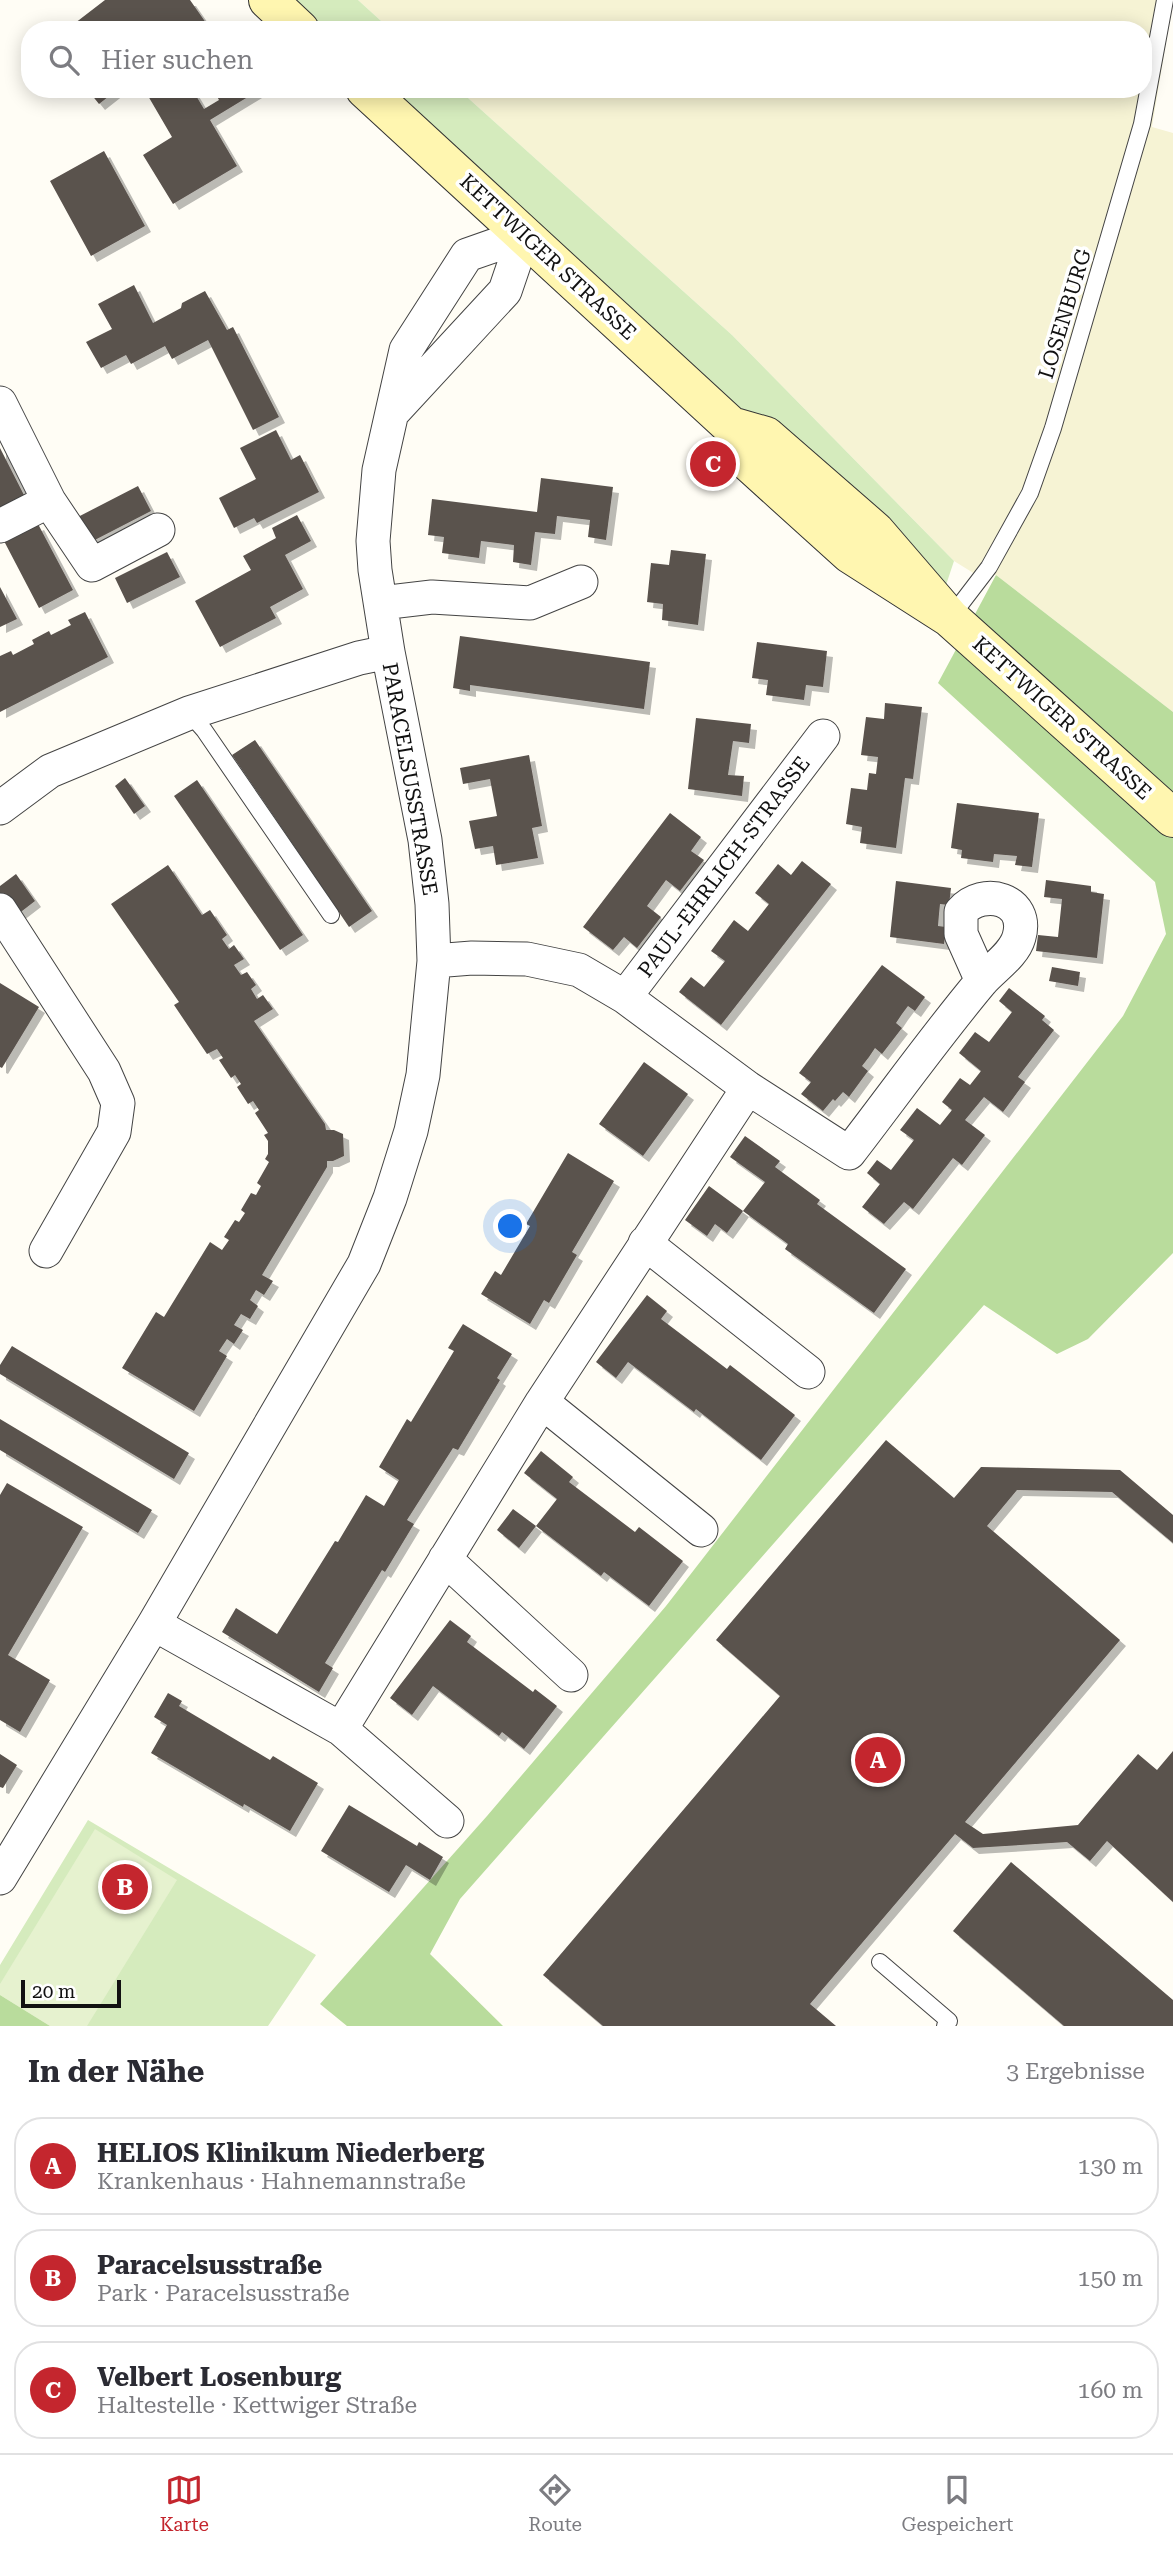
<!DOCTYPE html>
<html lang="de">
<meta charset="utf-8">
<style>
:root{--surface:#fff;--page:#f2f2f3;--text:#2b2b33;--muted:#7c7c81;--line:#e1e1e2;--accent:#c4262e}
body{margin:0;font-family:"Roboto Serif",serif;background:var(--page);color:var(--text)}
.scale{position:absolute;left:21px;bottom:18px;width:100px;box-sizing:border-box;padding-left:7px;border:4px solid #111;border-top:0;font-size:19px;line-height:24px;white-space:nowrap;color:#111;-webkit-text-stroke:5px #fff;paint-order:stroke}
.you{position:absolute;left:511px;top:1227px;width:24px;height:24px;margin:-18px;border:5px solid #fff;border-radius:50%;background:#1a73e8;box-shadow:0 0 0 10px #1a73e833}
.badge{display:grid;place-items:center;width:46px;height:46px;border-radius:50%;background:var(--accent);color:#fff;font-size:23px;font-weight:700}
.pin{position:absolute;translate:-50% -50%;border:4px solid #fff;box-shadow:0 2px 7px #0006}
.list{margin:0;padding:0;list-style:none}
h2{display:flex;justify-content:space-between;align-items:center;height:91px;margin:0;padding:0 28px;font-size:30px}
h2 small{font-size:23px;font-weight:400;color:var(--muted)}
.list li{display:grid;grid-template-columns:46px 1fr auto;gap:21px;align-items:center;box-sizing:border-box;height:98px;margin:0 14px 14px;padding:0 14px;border:2px solid var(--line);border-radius:28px}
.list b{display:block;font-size:26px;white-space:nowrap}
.list p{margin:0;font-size:23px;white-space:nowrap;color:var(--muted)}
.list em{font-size:23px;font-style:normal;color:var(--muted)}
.icon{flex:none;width:38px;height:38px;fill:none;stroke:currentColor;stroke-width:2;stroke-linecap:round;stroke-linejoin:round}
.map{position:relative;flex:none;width:1173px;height:2026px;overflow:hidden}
.search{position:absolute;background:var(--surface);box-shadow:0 4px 18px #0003;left:21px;right:21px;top:21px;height:77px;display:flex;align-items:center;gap:18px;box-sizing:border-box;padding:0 24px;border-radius:28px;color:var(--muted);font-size:26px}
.sheet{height:427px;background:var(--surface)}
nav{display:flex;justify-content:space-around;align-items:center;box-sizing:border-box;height:98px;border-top:2px solid var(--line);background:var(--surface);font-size:19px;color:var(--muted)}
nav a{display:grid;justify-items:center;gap:4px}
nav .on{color:var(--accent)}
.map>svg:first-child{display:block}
</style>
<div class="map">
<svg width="1173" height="2026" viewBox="0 0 1173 2026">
<defs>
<filter id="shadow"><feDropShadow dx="6" dy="6" stdDeviation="0" flood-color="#0004"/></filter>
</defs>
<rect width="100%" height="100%" fill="#fffdf5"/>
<path fill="#f6f3d4" d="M 358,0 L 1173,0 L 1152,127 L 1173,133 L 1173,712 L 996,575 L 975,574 L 954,561 L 732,335 L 458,89 L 1143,89 L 1143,30 L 391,30 Z"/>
<path fill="#d5ebbd" d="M 284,0 L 358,0 L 391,30 L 315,30 Z
M 378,89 L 458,89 L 732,335 L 954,561 L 942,597 Z
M 88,1820 L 316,1955 L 268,2026 L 47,2026 L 0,1998 L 0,1965 Z"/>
<path fill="#b9dc9c" d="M 996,575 L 1173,712 L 1173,1253 L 1088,1339 L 1057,1354 L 984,1305 L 460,1899 L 430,1954 L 503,2026 L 347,2026 L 320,2004 L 487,1816 L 666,1606 L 1123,1016 L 1166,934 L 1155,882 L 938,683 Z
M 0,1995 L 50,2026 L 0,2026 Z"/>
<path fill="#e6f2cf" d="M 95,1829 L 177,1880 L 87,2026 L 50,2026 L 0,1995 L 0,1984 Z"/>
<path fill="#5a524d" filter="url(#shadow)" d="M 105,0 L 190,0 L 211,30 L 66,30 Z
M 87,89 L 118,89 L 99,104 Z
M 144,89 L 192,89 L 204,109 L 219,100 L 213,89 L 261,89 L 210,120 L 237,166 L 173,204 L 143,155 L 172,137 Z
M 104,151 L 145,226 L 91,256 L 50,181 Z
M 134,285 L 153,323 L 181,308 L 182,303 L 205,291 L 227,330 L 233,327 L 279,417 L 253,430 L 208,340 L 172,359 L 165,346 L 131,364 L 126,355 L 101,368 L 86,342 L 112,329 L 98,304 Z
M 276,430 L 291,460 L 300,455 L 319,492 L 257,523 L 254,518 L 234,528 L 219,498 L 256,479 L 240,448 Z
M 0,448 L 26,499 L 0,512 Z
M 541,478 L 613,487 L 606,540 L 588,537 L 590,520 L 557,516 L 555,534 L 535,532 L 531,565 L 513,562 L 514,545 L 481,541 L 479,558 L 442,553 L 444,537 L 428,535 L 432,499 L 537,512 Z
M 138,486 L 151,511 L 87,544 L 74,519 Z
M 297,515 L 311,541 L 285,555 L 303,589 L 270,607 L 276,618 L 220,647 L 195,601 L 251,570 L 243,556 L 276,538 L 272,528 Z
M 38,524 L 73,590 L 39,608 L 4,541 Z
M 671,550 L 706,554 L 698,625 L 662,620 L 663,604 L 647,602 L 651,563 L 669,565 Z
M 167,552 L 180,577 L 127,603 L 115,578 Z
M 0,587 L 17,619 L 0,627 Z
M 85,612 L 108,657 L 0,712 L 0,656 L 11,651 L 13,655 L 34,644 L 32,640 L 49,631 L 51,635 L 71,625 L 68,620 Z
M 460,636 L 650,662 L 644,709 L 470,685 L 470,691 L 453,688 Z
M 757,642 L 827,651 L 823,687 L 806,685 L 804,700 L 766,695 L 768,680 L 752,678 Z
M 885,703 L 922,707 L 913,779 L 905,778 L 896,848 L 860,843 L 862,827 L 846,824 L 851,788 L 867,790 L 869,773 L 876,774 L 878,757 L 861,755 L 866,717 L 884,719 Z
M 696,718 L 751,724 L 749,743 L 733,741 L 728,775 L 744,776 L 742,796 L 688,789 Z
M 255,740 L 372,911 L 349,927 L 232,755 Z
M 529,755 L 542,826 L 532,828 L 538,858 L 496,865 L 493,846 L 475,849 L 469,821 L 497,816 L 490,779 L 463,784 L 460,768 Z
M 125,778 L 145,806 L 134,814 L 115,786 Z
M 197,780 L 303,935 L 280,950 L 174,796 Z
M 957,803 L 1039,813 L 1032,867 L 1015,865 L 1017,856 L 994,854 L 993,862 L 961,858 L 962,850 L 951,848 Z
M 670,813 L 701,837 L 691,851 L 704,860 L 680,891 L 666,880 L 647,906 L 661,917 L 637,948 L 624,937 L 613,950 L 583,927 Z
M 802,861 L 831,884 L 721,1025 L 679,992 L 691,977 L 704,987 L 725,961 L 711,951 L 734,920 L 748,931 L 769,904 L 755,893 L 778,864 L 791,875 Z
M 168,865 L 202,915 L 210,910 L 227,935 L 222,939 L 229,949 L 234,945 L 244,959 L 234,965 L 241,975 L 247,972 L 256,985 L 251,989 L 257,999 L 263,995 L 273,1009 L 254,1021 L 325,1124 L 326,1130 L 334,1130 L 343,1134 L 344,1156 L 333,1161 L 327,1161 L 327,1167 L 262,1275 L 273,1281 L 264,1295 L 256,1290 L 250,1300 L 258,1306 L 250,1319 L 241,1314 L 234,1325 L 243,1330 L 234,1344 L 227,1339 L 219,1351 L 227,1356 L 194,1411 L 122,1368 L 156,1312 L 164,1317 L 210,1242 L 222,1250 L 229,1240 L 224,1237 L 235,1220 L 239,1222 L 245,1213 L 241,1210 L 251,1193 L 256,1195 L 261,1186 L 257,1183 L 269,1162 L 265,1159 L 268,1154 L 268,1141 L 264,1135 L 268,1133 L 255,1113 L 259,1110 L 253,1101 L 248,1104 L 237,1087 L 241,1084 L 235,1075 L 231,1078 L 219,1060 L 223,1058 L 217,1049 L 207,1054 L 174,1005 L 179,1002 L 111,904 Z
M 16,874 L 35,901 L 13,918 L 0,900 L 0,886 Z
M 1046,880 L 1091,886 L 1091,892 L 1104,894 L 1097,958 L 1036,951 L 1038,935 L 1058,937 L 1062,899 L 1044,897 Z
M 896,881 L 951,888 L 949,905 L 940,904 L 939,914 L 938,926 L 946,927 L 944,944 L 890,937 Z
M 882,965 L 925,997 L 915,1011 L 908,1006 L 902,1014 L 896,1023 L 902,1028 L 882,1054 L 875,1048 L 869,1057 L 862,1066 L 868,1071 L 849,1097 L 843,1092 L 835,1101 L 833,1099 L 823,1111 L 801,1094 L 811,1082 L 799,1073 Z
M 1052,967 L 1080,972 L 1078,986 L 1049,981 Z
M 0,983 L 39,1007 L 2,1068 L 0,1067 Z
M 1009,988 L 1045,1016 L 1042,1020 L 1054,1030 L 1018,1077 L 1025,1082 L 1003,1112 L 984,1097 L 965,1120 L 985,1135 L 962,1165 L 953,1158 L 913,1209 L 904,1202 L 884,1224 L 862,1207 L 880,1184 L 867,1173 L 877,1160 L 891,1170 L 914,1140 L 900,1130 L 917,1108 L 940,1125 L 952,1110 L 942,1102 L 960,1078 L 970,1085 L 981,1071 L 959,1053 L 975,1032 L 989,1042 L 1012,1012 L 999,1001 Z
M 644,1062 L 688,1094 L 643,1156 L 599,1124 Z
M 745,1136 L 780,1161 L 775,1167 L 820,1200 L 817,1204 L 906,1269 L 874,1313 L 785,1249 L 788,1244 L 743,1211 L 727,1233 L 715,1224 L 707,1236 L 685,1220 L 709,1186 L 743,1211 L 765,1182 L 730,1157 Z
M 568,1153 L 614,1181 L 572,1252 L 577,1255 L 549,1303 L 544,1300 L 530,1324 L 481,1294 L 495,1271 L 501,1275 L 530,1226 L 526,1224 Z
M 647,1295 L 667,1311 L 661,1319 L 727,1369 L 730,1365 L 795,1415 L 761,1460 L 696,1409 L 694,1412 L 628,1362 L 616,1378 L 596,1362 Z
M 463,1324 L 512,1354 L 497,1378 L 500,1380 L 458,1450 L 453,1448 L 407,1520 L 414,1524 L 385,1572 L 382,1570 L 325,1663 L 333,1668 L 319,1692 L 222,1632 L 236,1608 L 277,1634 L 335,1541 L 338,1542 L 366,1495 L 384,1506 L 399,1480 L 379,1467 L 407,1419 L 411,1422 L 454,1351 L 448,1348 Z
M 12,1346 L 189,1453 L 174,1479 L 0,1374 L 0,1365 Z
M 0,1419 L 152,1510 L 138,1533 L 0,1450 Z
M 886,1440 L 954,1498 L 981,1467 L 1120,1470 L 1173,1515 L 1173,1543 L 1112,1492 L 1017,1490 L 987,1526 L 1120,1640 L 965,1822 L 983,1834 L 1078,1825 L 1138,1754 L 1157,1770 L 1173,1751 L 1173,1902 L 1107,1841 L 1090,1861 L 1067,1842 L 973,1848 L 955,1834 L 810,2004 L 836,2026 L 603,2026 L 543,1975 L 780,1696 L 716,1640 Z
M 541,1451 L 573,1477 L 569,1482 L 635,1532 L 639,1527 L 683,1561 L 649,1606 L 604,1572 L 601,1576 L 536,1526 L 557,1499 L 524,1473 Z
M 7,1483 L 83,1527 L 8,1655 L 50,1680 L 20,1732 L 0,1720 L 0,1495 Z
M 513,1509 L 536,1526 L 519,1548 L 497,1530 Z
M 450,1620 L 471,1636 L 467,1642 L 533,1692 L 535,1689 L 557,1706 L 524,1749 L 502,1732 L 499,1736 L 433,1686 L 412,1715 L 390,1698 Z
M 168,1693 L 182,1701 L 179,1706 L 270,1760 L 273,1756 L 318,1783 L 290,1831 L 244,1804 L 243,1807 L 151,1753 L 167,1725 L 154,1717 Z
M 0,1754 L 17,1765 L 3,1788 L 0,1787 Z
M 349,1805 L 417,1846 L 419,1842 L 443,1857 L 430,1880 L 406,1865 L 389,1892 L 321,1851 Z
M 1011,1862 L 1173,2000 L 1173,2026 L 1064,2026 L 953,1931 Z"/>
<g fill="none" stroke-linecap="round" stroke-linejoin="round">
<defs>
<path id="service" d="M 950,618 L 989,567 L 1030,493 L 1053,428 L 1142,124 L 1165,0
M 189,713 L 204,730 L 331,915
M 880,1962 L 949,2021 L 945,2026"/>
<path id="minor" d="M 0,403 L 49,501 L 92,565 L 158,530
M 394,411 L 505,291 L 524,235
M 0,526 L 49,501
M 381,603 L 432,597 L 530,603 L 581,582
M 0,808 L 50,771 L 189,713 L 359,658 L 388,652
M 0,910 L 104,1071 L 118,1103 L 114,1132 L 46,1251
M 434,961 L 472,958 L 527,959 L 579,970 L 625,997 L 748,1088 L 849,1153 C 893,1096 935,1037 981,982 C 993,968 1014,955 1019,937 C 1030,899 983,886 961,912 L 961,934 L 982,981
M 625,997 L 823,736
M 645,1243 L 808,1372
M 542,1402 L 701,1530
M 445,1559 L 571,1675
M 154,1624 L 341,1729 L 542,1402 L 748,1088
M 341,1729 L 447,1821
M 0,1878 L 154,1624 L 364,1264 L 390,1198 L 411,1131 L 423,1075 L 434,961 L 432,904 L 425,840 L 388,652 L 375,570 L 373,541 L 379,470 L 406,350 L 467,255 L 524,235"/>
<path id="secondary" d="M 268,0 L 300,30
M 365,89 L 731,426 L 745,459 L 850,554 L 950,618
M 731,426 L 766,436 L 875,531 L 950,618 L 1173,818"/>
</defs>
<use href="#service" stroke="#444" stroke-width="18"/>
<use href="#minor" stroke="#444" stroke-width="35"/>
<use href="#secondary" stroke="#333" stroke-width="40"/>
<use href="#service" stroke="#fff" stroke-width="16"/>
<use href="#minor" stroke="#fff" stroke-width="33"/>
<use href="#secondary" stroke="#fff6b0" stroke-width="38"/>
</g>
<g text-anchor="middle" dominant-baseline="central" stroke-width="7" stroke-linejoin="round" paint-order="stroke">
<g font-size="21" fill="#111" stroke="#fff">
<text transform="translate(548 257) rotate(43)">KETTWIGER STRASSE</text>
<text transform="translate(1065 314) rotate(-73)">LOSENBURG</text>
<text transform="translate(1062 718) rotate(42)">KETTWIGER STRASSE</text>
<text transform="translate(410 779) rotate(80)">PARACELSUSSTRASSE</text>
<text transform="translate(724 867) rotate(-53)">PAUL-EHRLICH-STRASSE</text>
</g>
</g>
</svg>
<div class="scale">20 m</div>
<div class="you"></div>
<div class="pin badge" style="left:878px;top:1760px">A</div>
<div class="pin badge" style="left:125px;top:1887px">B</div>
<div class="pin badge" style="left:713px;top:464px">C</div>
<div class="search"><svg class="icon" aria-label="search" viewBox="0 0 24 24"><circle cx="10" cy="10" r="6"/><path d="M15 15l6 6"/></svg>Hier suchen</div>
</div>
<section class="sheet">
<h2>In der Nähe<small>3 Ergebnisse</small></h2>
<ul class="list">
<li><span class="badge">A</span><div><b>HELIOS Klinikum Niederberg</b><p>Krankenhaus · Hahnemannstraße</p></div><em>130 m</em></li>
<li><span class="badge">B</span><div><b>Paracelsusstraße</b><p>Park · Paracelsusstraße</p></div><em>150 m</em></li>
<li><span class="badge">C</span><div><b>Velbert Losenburg</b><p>Haltestelle · Kettwiger Straße</p></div><em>160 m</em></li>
</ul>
</section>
<nav>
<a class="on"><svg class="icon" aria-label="map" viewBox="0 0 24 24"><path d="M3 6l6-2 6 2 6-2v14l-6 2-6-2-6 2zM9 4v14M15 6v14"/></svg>Karte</a>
<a><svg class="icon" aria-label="directions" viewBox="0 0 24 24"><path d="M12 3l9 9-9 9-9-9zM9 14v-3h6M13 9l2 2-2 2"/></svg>Route</a>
<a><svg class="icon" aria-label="saved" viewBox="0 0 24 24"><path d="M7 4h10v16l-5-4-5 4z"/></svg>Gespeichert</a>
</nav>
